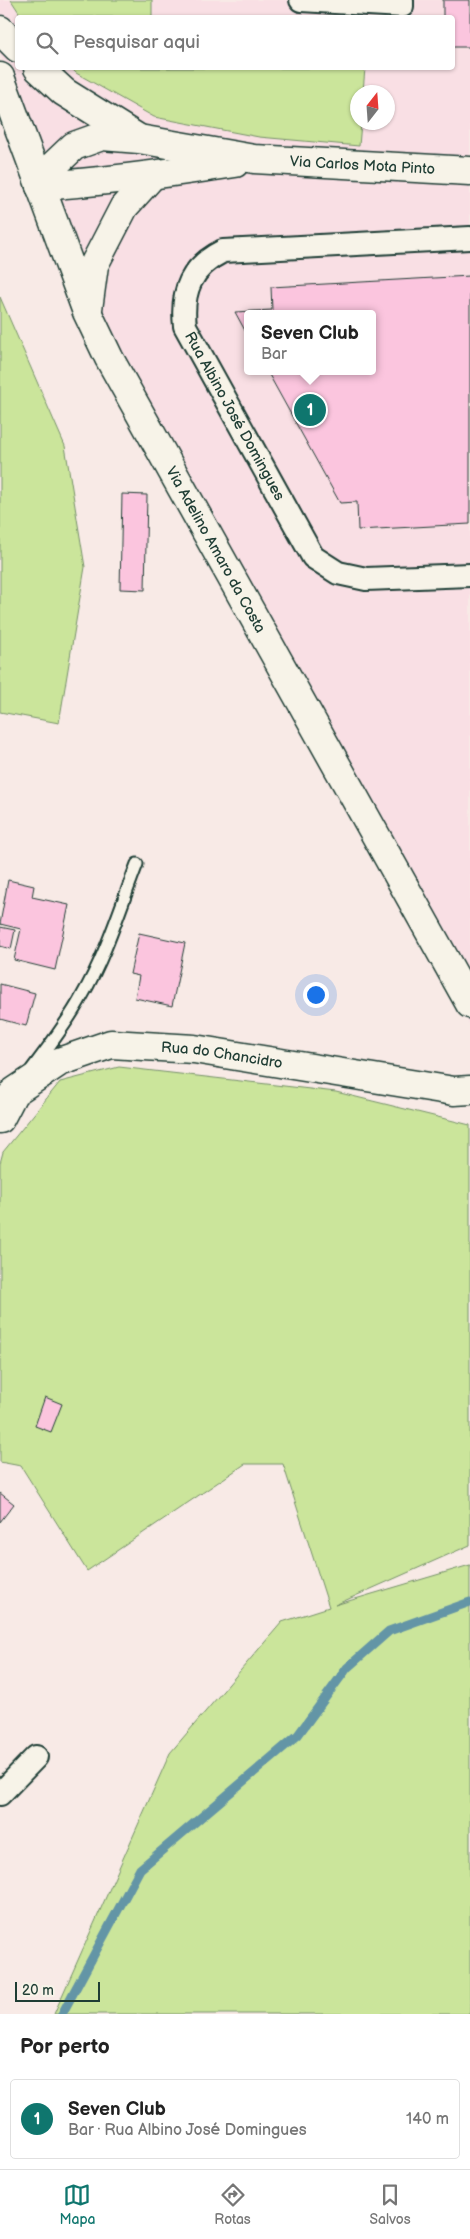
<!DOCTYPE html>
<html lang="pt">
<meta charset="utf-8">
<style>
:root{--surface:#fff;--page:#f2f2f2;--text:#222;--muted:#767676;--line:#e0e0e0;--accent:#0f766e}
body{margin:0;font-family:"Balsamiq Sans",sans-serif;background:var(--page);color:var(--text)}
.compass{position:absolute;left:350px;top:85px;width:45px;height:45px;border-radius:50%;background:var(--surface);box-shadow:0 1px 4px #0004;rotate:17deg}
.scale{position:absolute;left:15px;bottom:12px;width:85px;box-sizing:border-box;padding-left:5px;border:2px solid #1f3d34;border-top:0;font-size:14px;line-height:18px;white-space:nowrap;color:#1f3d34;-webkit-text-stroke:4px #f7f3e8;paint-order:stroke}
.you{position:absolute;left:315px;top:994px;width:18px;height:18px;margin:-12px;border:4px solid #fff;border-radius:50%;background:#1a73e8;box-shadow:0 0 0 8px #1a73e833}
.badge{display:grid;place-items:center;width:32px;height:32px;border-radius:50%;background:var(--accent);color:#fff;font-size:16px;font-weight:700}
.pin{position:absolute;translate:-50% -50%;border:2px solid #fff;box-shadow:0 1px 5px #0006}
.popup{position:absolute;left:244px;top:310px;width:132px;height:65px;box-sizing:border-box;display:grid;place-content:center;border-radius:5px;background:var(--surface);filter:drop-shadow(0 1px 4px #0005);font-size:16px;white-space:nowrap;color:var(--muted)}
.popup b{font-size:19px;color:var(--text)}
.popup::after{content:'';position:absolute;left:50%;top:100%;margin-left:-10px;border:10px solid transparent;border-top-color:var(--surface)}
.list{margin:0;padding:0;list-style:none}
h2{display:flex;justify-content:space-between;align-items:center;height:65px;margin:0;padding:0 20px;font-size:21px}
h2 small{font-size:16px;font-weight:400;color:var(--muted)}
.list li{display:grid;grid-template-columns:32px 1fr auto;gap:15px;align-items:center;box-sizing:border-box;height:80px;margin:0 10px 10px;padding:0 10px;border:1px solid var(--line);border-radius:5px}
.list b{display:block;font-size:19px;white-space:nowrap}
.list p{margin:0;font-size:16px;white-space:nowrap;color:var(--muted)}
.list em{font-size:16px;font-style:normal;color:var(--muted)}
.icon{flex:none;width:28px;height:28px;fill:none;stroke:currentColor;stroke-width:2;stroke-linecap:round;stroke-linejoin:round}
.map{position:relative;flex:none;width:470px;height:2014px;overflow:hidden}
.search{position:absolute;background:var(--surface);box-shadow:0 1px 4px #0004;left:15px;right:15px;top:15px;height:55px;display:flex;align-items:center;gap:12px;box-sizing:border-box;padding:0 18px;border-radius:5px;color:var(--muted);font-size:19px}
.sheet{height:155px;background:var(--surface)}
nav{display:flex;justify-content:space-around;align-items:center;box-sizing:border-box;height:70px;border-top:1px solid var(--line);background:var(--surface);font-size:14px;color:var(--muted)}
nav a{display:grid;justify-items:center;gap:2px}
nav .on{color:var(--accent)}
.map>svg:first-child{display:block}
</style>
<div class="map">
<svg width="470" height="2014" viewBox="0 0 470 2014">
<rect width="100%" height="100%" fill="#f8eae6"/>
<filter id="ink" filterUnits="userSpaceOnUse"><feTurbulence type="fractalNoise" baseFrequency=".02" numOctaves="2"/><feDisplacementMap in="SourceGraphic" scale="10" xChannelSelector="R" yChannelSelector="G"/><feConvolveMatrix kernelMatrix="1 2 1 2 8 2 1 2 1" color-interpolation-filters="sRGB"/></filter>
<g filter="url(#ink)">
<path fill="#f9dfe4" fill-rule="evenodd" d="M 0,0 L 470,0 L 470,1025 L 107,357 L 0,53 ZM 18,18 L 452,18 L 452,68 L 18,68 ZM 358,92 L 388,92 L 388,122 L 358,122 ZM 248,314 L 372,314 L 372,371 L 248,371 Z"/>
<path fill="#cbe59b" stroke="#759168" d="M 11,0 L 152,0 L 152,17 L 22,17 Z
M 71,68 L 365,68 L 363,92 L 358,92 L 358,122 L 361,123 L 359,146 L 259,137 L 154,117 L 76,73 Z
M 0,297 L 65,446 L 85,567 L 59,723 L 0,712 Z
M 119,1067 L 336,1092 L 470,1125 L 470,1545 L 335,1605 L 470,1565 L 470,2014 L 54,2014 L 170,1753 L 282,1622 L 329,1607 L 283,1464 L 245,1464 L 87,1571 L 21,1466 L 0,1462 L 0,1163 L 3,1152 L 60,1082 Z"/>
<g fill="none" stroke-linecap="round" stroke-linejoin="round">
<path stroke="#6395a6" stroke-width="9" d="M 62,2014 L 140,1869 L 298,1735 L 347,1668 L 389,1631 L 470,1602"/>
</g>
<path fill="#fbc5de" stroke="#1f3d34" d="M 443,0 L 470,0 L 470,47 L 452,47 L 452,18 L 443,18 Z
M 470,276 L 470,524 L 358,530 L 357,502 L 340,503 L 267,371 L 372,371 L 372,314 L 248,314 L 248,336 L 235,312 L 272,310 L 271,287 Z
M 122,494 L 147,495 L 145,590 L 120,589 Z
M 8,880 L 34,886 L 32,897 L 69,905 L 55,970 L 14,960 L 21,929 L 0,924 Z
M 0,927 L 15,930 L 11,949 L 0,946 Z
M 139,933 L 185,943 L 172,1006 L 135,998 L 139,976 L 130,974 Z
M 0,984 L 35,993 L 26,1026 L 0,1019 Z
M 45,1397 L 62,1404 L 51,1432 L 35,1426 Z
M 0,1493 L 14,1504 L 0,1522 Z"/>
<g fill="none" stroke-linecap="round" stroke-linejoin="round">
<defs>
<path id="service" d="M 32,1069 C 50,1045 68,1022 82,996 C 106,955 120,908 137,864"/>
<g id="minor">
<path d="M 301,0 L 402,6 L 402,0"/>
<path id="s1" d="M 470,238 L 223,251 C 191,267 181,291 185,326 L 313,557 L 338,573 L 366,579 L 470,575"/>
<path d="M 0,1794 L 36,1757"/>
</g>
<g id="tertiary">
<path id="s2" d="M 0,1119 L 14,1092 L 59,1062 L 111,1044 L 194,1049 L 454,1091 L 470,1090"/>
</g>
<g id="secondary">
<path d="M 0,30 L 18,48"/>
<path d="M 38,68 L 64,92 L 136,137"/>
<path id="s3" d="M 0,77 L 87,312 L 109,358 L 470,1004"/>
<path id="s4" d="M 40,186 L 55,164 L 74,146 L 102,136 L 139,139 L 254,159 L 470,171"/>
<path d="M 40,186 C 106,182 170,173 235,163"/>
<path d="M 88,309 L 94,265 L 124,207 L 151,177"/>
</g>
</defs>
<use href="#service" stroke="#1f3d34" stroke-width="15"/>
<use href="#minor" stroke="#1f3d34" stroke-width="26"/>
<use href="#tertiary" stroke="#1f3d34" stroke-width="31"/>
<use href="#secondary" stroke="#1f3d34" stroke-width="31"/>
<use href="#service" stroke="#f7f3e8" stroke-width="11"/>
<use href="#minor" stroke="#f7f3e8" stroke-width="22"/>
<use href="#tertiary" stroke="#f7f3e8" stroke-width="28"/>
<use href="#secondary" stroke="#f7f3e8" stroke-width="28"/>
</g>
</g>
<g text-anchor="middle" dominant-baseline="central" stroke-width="4" stroke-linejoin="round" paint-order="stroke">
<g font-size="15" fill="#1f3d34" stroke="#f7f3e8">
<text stroke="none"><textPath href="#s4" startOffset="345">Via Carlos Mota Pinto</textPath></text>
<text stroke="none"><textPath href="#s1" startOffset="441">Rua Albino José Domingues</textPath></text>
<text stroke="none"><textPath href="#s3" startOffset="521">Via Adelino Amaro da Costa</textPath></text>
<text stroke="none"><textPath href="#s2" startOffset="251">Rua do Chancidro</textPath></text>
</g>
</g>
</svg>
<svg class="compass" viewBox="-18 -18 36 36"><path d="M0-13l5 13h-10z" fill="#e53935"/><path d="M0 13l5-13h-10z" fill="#767676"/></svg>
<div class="scale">20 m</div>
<div class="you"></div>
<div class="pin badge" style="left:310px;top:410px">1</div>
<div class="popup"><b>Seven Club</b>Bar</div>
<div class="search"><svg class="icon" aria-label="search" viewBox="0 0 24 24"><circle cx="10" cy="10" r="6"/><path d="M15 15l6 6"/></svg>Pesquisar aqui</div>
</div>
<section class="sheet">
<h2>Por perto<small></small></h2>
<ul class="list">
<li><span class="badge">1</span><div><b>Seven Club</b><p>Bar · Rua Albino José Domingues</p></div><em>140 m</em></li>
</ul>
</section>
<nav>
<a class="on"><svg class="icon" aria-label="map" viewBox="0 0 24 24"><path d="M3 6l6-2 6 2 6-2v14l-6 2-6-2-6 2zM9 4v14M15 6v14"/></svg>Mapa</a>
<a><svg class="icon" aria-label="directions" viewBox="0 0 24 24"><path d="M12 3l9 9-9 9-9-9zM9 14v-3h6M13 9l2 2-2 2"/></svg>Rotas</a>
<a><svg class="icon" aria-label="saved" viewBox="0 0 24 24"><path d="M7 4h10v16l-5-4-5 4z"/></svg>Salvos</a>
</nav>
